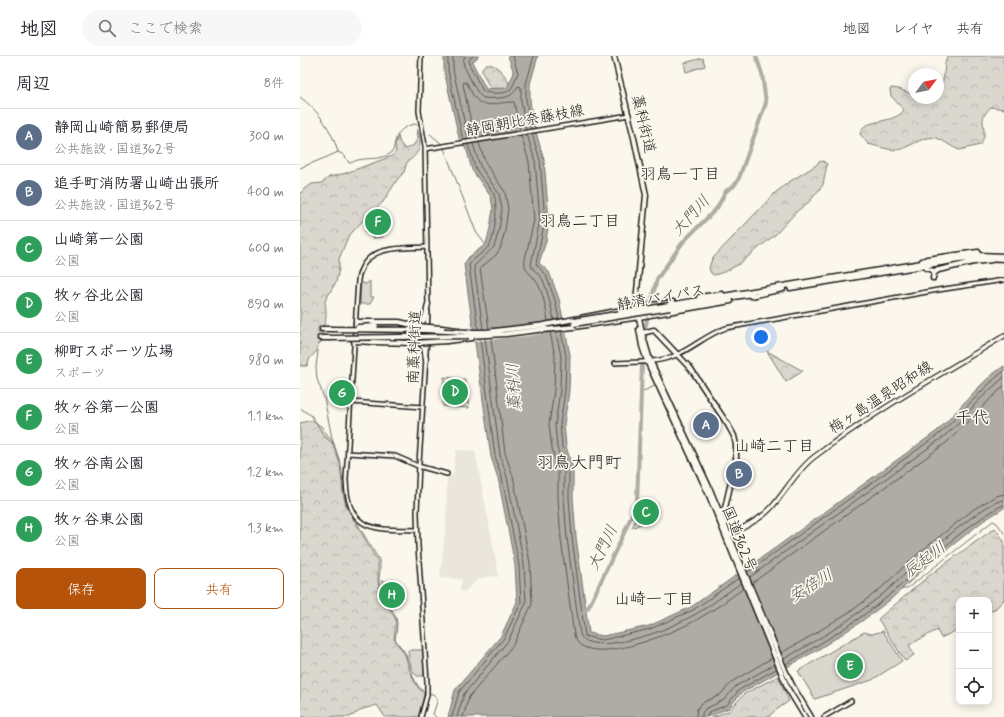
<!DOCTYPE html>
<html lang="ja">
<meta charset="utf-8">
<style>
:root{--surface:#fff;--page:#f7f7f7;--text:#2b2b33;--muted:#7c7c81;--line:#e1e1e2;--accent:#b45309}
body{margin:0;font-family:Mynerve,"Klee One",sans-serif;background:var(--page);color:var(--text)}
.controls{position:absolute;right:12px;bottom:12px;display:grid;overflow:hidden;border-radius:8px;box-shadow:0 2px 10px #0003}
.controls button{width:36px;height:36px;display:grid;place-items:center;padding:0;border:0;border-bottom:1px solid var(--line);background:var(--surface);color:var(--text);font:20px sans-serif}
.compass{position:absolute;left:608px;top:12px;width:36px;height:36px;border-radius:50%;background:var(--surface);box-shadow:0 2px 10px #0003;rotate:58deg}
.you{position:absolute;left:461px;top:281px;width:14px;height:14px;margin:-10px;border:3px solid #fff;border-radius:50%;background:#1a73e8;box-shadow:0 0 0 6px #1a73e833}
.badge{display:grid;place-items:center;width:26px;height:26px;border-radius:50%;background:var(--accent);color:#fff;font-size:13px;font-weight:700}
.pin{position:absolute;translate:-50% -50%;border:2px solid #fff;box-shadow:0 1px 4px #0006}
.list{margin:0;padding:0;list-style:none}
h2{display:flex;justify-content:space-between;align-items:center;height:52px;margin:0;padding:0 16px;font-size:17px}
h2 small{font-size:13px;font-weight:400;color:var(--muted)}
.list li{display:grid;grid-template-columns:26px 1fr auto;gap:12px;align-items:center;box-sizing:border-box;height:56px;padding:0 16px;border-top:1px solid var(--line)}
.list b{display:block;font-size:15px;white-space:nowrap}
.list p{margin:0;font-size:13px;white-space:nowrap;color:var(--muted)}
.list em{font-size:13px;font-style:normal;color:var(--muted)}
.actions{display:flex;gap:8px;padding:12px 16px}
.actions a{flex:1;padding:9px 0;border:1px solid var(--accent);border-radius:8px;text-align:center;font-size:14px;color:var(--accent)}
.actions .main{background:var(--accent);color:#fff}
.icon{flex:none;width:22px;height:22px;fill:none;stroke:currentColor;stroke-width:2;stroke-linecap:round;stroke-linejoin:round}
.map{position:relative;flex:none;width:704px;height:661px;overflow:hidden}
header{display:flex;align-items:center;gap:24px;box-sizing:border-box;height:56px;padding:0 20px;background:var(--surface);border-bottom:1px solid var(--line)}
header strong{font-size:19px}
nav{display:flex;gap:22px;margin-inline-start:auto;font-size:14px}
.search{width:280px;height:36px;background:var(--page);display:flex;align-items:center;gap:10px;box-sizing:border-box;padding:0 14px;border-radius:22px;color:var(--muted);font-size:15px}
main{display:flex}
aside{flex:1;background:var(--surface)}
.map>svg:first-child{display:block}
</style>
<header>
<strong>地図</strong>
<div class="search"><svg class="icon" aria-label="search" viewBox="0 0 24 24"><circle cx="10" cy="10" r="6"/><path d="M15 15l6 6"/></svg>ここで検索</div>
<nav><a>地図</a><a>レイヤ</a><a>共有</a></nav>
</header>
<main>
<aside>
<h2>周辺<small>8件</small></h2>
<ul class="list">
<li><span class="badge" style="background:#5c6f8a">A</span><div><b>静岡山崎簡易郵便局</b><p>公共施設 · 国道362号</p></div><em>300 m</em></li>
<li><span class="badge" style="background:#5c6f8a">B</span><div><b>追手町消防署山崎出張所</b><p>公共施設 · 国道362号</p></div><em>400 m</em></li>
<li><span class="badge" style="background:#2e9e5b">C</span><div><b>山崎第一公園</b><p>公園</p></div><em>600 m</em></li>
<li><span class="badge" style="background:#2e9e5b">D</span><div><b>牧ヶ谷北公園</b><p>公園</p></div><em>890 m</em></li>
<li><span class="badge" style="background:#2e9e5b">E</span><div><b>柳町スポーツ広場</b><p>スポーツ</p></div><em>980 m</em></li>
<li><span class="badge" style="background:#2e9e5b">F</span><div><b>牧ヶ谷第一公園</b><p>公園</p></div><em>1.1 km</em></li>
<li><span class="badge" style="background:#2e9e5b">G</span><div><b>牧ヶ谷南公園</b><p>公園</p></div><em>1.2 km</em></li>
<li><span class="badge" style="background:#2e9e5b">H</span><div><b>牧ヶ谷東公園</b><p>公園</p></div><em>1.3 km</em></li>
</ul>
<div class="actions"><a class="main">保存</a><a>共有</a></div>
</aside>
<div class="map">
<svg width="704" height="661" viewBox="0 0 704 661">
<defs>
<pattern id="forest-crowns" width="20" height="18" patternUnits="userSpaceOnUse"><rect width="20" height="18" fill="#dad7ce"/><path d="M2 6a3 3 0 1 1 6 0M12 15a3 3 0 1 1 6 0" fill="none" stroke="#bab8b0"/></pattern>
</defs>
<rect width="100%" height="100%" fill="#fbf7ec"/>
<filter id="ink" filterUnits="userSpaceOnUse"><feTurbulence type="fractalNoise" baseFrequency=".025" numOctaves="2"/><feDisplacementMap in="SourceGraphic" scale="8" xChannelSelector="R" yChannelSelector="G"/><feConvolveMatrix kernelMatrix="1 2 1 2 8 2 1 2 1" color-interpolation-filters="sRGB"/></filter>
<g filter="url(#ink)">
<path fill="#eae6dc" d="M 156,394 L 175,395 L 197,509 L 198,521 L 192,520 L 178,523 L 164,536 L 160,535 L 162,523 L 140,522 L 146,467 L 147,421 L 153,419 Z"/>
<path fill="#dad7ce" stroke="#7b7a75" d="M 70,225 L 70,241 L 74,241 L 70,248 L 60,248 L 61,227 L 66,228 Z
M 583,575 L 602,605 L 572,624 L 515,643 L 498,615 L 564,576 L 572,578 Z
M 108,594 L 123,594 L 124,620 L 117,620 C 110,613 109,604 108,594 Z"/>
<path fill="url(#forest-crowns)" stroke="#7b7a75" d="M 648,0 L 704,0 L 704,53 L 691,51 C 678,64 685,65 684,79 C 684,82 682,86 680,89 L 659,94 C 651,91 645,85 637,82 C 626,79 612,89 602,93 C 592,96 578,90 568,88 L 560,78 C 561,62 594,69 604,54 L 591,40 L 590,34 L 591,32 L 599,33 L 614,39 L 614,42 L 638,42 L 638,32 C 648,23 641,10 648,0 Z
M 403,2 L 405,10 L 386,16 L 384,7 Z
M 186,8 C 198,7 208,22 210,32 L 191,34 L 182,16 L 182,12 Z
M 117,73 C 123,87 120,98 107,106 L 104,116 L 97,124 L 83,146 L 65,162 L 48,181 L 39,203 L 39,213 L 36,226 L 25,245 C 26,250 27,266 24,269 C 23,270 19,271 18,271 L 18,276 L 24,278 L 25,282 L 18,289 L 17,295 L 10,302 L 7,310 L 0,310 L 0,139 L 4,133 L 12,128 L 22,127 L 29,121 L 46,117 L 92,100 L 96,96 L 95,88 L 98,80 L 100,87 L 105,93 L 114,89 L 118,81 Z
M 523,105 L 527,108 L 523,129 L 509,146 L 497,155 L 476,178 L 439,208 C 431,213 423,217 414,219 L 411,217 L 409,212 L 412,203 L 475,137 L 489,126 L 515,110 L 519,106 Z
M 81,156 L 82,156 L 83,181 L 73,182 L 65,175 Z
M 467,295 L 503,315 L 486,326 Z
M 144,321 L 165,323 L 169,352 L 143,350 Z
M 34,330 L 51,331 L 50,344 L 32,344 Z
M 12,364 L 22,371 L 32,385 L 40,408 L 43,437 L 46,450 L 78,506 L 78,525 L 79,533 L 96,564 L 94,583 L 105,598 L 109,613 L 115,626 L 119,633 L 124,637 L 123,643 L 118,661 L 85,661 L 77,649 L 63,653 L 50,661 L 0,661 L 0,367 Z
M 350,447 L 356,461 L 332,472 L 340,452 Z
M 695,472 L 704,485 L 704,544 L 695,553 L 689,556 L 689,544 L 659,544 L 659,573 L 641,582 L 637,574 L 609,589 L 614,599 L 605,605 L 578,563 L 631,518 Z
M 81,525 L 94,526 L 95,533 L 102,545 L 92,551 L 83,534 Z
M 478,620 L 489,645 L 472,657 L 469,661 L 411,661 L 429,655 L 444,638 Z"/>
<path fill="#afaca5" stroke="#74726e" d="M 144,0 L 179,0 L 172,6 L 186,33 L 207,32 L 214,17 L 208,0 L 238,0 L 230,28 L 230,44 L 233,66 L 244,104 L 249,164 L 246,185 L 239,207 L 249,216 L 259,243 L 270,299 L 269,335 L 264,368 L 266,390 L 273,413 L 273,442 L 276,481 L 289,577 L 303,580 L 349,570 L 391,551 L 478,490 L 637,375 C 659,355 679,326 704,310 L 704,452 L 683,465 L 630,507 L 590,544 L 562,565 L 519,593 L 441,637 L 429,652 L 406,661 L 148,661 L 155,634 L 201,580 L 217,546 L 215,509 L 198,422 L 191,401 L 164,208 L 169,201 L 186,188 L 190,172 L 193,153 L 191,141 L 172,114 L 167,95 L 159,82 L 144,14 Z"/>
<path fill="#fbf7ec" d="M 265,263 L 267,274 L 227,280 L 174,285 L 172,273 L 214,271 Z
M 446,510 L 488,613 L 479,618 L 437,516 Z"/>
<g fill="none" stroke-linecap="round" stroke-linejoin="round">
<path stroke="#575653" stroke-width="1" d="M 148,0 L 148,14 L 162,80 L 164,84
M 153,0 L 153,13 L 167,78 L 170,83
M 165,0 L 163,5 L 164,10 C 168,17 177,40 184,42 C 189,43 195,42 200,42 C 210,41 213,39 218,30 L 221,31 L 221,45 L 226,74
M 173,0 L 169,4 L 169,8 L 183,35 C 186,38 204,38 209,35 C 213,32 216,22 218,17 L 213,0
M 231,73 L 226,44 L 226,28 L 234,0
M 227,78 L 235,105 L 240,164 L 231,209 C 233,215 240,218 243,224 C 248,237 251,250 254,264
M 232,78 L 240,104 L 245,164 L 236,208 L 246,219 L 255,244 L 259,263
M 221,79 L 229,106 L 234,164 L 225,203 C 223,215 231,217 236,225 C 243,234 246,254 248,265
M 176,82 L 173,76 L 163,28 L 164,26 L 167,27 C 181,59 186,46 214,46 L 220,75
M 179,87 L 186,108 L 205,136 L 208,153 L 205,175 L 200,193 L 196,199 L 180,212 L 189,273
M 167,88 C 172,96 172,104 175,111 C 180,122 190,129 194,139 C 198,148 195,183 189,190 C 183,198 174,201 169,209 L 178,273
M 173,88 L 180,110 L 199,138 L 202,153 L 199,174 L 194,191 L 174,210 L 183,273
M 261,275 L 266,300 L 265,335 L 260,368 L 262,391 L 269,413 L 269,442 L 272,482 L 285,580 L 288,581 L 303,584 L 350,573 L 393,554 L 439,522
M 250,276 L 255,300 L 254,334 L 249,369 L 252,392 L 258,415 L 258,442 L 261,483 L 274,579 C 283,616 378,575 398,563 C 414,554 429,543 444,532
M 256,276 L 261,300 L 260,334 L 255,369 L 257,391 L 264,414 L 264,442 L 267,482 L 280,578 C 286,597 336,583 351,578 C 362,575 385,564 396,558 C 412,549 426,537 441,527
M 448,516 L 639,378 C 662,358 680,334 704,315
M 450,521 L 642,382 L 658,368 L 679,344 L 704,321
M 452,527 L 646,387 C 666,369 684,348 704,330
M 481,597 L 511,580 L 554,553 L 580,533 L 620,496 L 674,453 L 696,440 L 704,438
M 484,603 C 509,588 536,574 559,556 C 567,550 576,544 584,537 C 605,519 681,445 704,444
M 486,608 C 521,587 556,567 587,541 C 624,510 658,474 701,450 L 704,449
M 152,661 L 159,636 L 204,582 L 221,547 L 219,509 L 202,422 L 195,400 L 180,282
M 157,661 L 164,638 L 208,585 L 226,547 L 224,508 L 207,421 L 200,399 L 185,282
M 163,661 L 169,641 L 213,589 L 232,548 L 230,507 L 213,420 L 205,397 L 191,282
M 396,661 L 397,653 L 402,647 L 420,639 L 433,625 L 472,602
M 402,661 L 402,657 L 405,653 L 424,644 L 436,630 L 475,608
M 407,661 L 409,656 L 427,649 L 439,634 L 476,613"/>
<path stroke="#74726e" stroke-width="1" d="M 0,41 C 18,54 32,74 38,96 L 44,99 L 49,107 C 53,107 55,104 58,104 C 71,101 83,105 93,95 C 96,80 97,73 114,68 L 117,69
M 130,78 L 142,88 L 145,95 L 176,176 L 185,188
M 0,112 L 27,101 L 38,96
M 18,295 L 16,311 L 17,323 L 24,342 L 32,382 L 41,409 L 44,438 L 47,450 L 79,504 C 82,513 77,523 80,533 C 84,545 96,555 97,567 C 97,572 96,578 95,583 C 98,589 104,593 106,599 C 111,610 112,629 125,636
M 361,321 L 362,318
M 341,336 L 355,330
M 0,352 L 12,360 L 24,380 L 33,388
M 601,534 L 609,531 L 693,465 L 697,467 L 704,477
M 128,637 L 133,638 L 137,642 L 137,646 L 133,658 L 136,661"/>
<path stroke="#afaca5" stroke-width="4" d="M 351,246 L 357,223 L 383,186 L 417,152 L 426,135 L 434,130 L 439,122 L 466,47 L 462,18 L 456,0
M 345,273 L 348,260
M 282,557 L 288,552 L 291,546 L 324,477 L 337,447 L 342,309"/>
<path stroke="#dad6cd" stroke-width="4" stroke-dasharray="4 2" stroke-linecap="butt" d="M 0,273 L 22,273
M 0,283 L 20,282"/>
<defs>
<path id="secondary" d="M 121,0 L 119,55 L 125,90 L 128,249
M 125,93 L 329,59
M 126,297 L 128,256
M 315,307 C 334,306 356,307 374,300 C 392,293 407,278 426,272 L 638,234 L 704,224
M 51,346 L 123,351
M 48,397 L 95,400 L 118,410 L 147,418
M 117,474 C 74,473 47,477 46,423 L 58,224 C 64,188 98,193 126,191
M 121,661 L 127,639 L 127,626 L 118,490 L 117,456 L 119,407 L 126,302
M 524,661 L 551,645"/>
<path id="primary" d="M 428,480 C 443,471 459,465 471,452 C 486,435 496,415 514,401 C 574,355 640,319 704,280"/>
<path id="highway" d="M 314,0 L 334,82 L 346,139 L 336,246 L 342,277 L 350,304 L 409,431 L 485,614 L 492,629 L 511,661
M 622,205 L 627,203 L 678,196
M 626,212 L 634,215 L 674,206 L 692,204
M 633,222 L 634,217 L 637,215
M 490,232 L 659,204 L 686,202 L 704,203
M 451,240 L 483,233
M 399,241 L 422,238
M 369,249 L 658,201 L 679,199 L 704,200
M 370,252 L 452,238
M 56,266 L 72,266
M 118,269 C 127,265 126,256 128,248
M 244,269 L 337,251 L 373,246
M 76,270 L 110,269
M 142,272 L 157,274
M 22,273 L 30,273
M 339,273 L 342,290 L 347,305 L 408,437 L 488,633 L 505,661
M 243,274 L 274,271 L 333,262 L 431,245
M 168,276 L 186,276 L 245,269
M 342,277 L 354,274 L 391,313 L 428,369 L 434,380 L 436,389 L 436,404 L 425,452 L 424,454 L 420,456
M 169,280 L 206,278 L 246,273
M 20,282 L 29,282
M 75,284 L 123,285
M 54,285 L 73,286
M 118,285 C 125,290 125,296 126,304
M 147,285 L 172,282"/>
</defs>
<use href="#secondary" stroke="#1c1c1c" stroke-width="6"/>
<use href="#primary" stroke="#1c1c1c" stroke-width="6"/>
<use href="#highway" stroke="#1c1c1c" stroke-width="7"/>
<use href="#secondary" stroke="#fbf7ec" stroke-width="3"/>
<use href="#primary" stroke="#fbf7ec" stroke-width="3.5"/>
<use href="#highway" stroke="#fbf7ec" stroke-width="4"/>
<defs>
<path id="highway-bridge" d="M 274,265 L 369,249
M 72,266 L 99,266 L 117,270 L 142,272
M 274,268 L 370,252
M 58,271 L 76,270
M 30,273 L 124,274 L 168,276
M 29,282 L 169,280
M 73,286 L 114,287 L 147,285"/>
</defs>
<use href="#highway-bridge" stroke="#1c1c1c" stroke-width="7" stroke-linecap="butt"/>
<use href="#highway-bridge" stroke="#fbf7ec" stroke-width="4"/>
</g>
</g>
<g text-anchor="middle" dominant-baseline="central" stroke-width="3.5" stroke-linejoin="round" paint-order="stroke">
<g font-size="15" fill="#1c1c1c" stroke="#fbf7ec">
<text transform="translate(225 65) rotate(-10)">静岡朝比奈藤枝線</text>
<text transform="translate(343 68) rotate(77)">藁科街道</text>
<text transform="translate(361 242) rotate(-10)">静清バイパス</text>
<text transform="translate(115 291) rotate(-88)">南藁科街道</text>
<text transform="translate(581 342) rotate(-33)">梅ヶ島温泉昭和線</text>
<text transform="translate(439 483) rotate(68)">国道362号</text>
</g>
<g font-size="16" fill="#1c1c1c" stroke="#fbf7ec">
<text x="380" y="118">羽鳥一丁目</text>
<text x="280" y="165">羽鳥二丁目</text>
<text x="474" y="390">山崎二丁目</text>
<text x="354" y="543">山崎一丁目</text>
</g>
<g font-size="16" font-style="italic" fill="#575653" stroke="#fbf7ec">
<text transform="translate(391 160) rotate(-48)">大門川</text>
<text transform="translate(214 331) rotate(-93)">藁科川</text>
<text transform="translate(303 492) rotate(-64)">大門川</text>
<text transform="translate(625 504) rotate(-37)">辰起川</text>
<text transform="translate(511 530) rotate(-31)">安倍川</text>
</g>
<g font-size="17" fill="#1c1c1c" stroke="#fbf7ec">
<text x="672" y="362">千代</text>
<text x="279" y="407">羽鳥大門町</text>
</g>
</g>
</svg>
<div class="controls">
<button>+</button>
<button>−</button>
<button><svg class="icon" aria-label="locate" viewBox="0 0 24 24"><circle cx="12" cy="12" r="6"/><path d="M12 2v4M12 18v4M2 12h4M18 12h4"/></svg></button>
</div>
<svg class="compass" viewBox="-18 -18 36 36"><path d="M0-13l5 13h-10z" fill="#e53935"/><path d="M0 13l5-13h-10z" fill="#7c7c81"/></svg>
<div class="you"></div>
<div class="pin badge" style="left:406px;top:369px;background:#5c6f8a">A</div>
<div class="pin badge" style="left:439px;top:418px;background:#5c6f8a">B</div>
<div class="pin badge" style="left:346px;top:456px;background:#2e9e5b">C</div>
<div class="pin badge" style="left:155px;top:336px;background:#2e9e5b">D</div>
<div class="pin badge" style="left:550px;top:610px;background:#2e9e5b">E</div>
<div class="pin badge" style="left:78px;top:166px;background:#2e9e5b">F</div>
<div class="pin badge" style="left:42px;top:337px;background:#2e9e5b">G</div>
<div class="pin badge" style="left:92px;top:539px;background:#2e9e5b">H</div>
</div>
</main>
